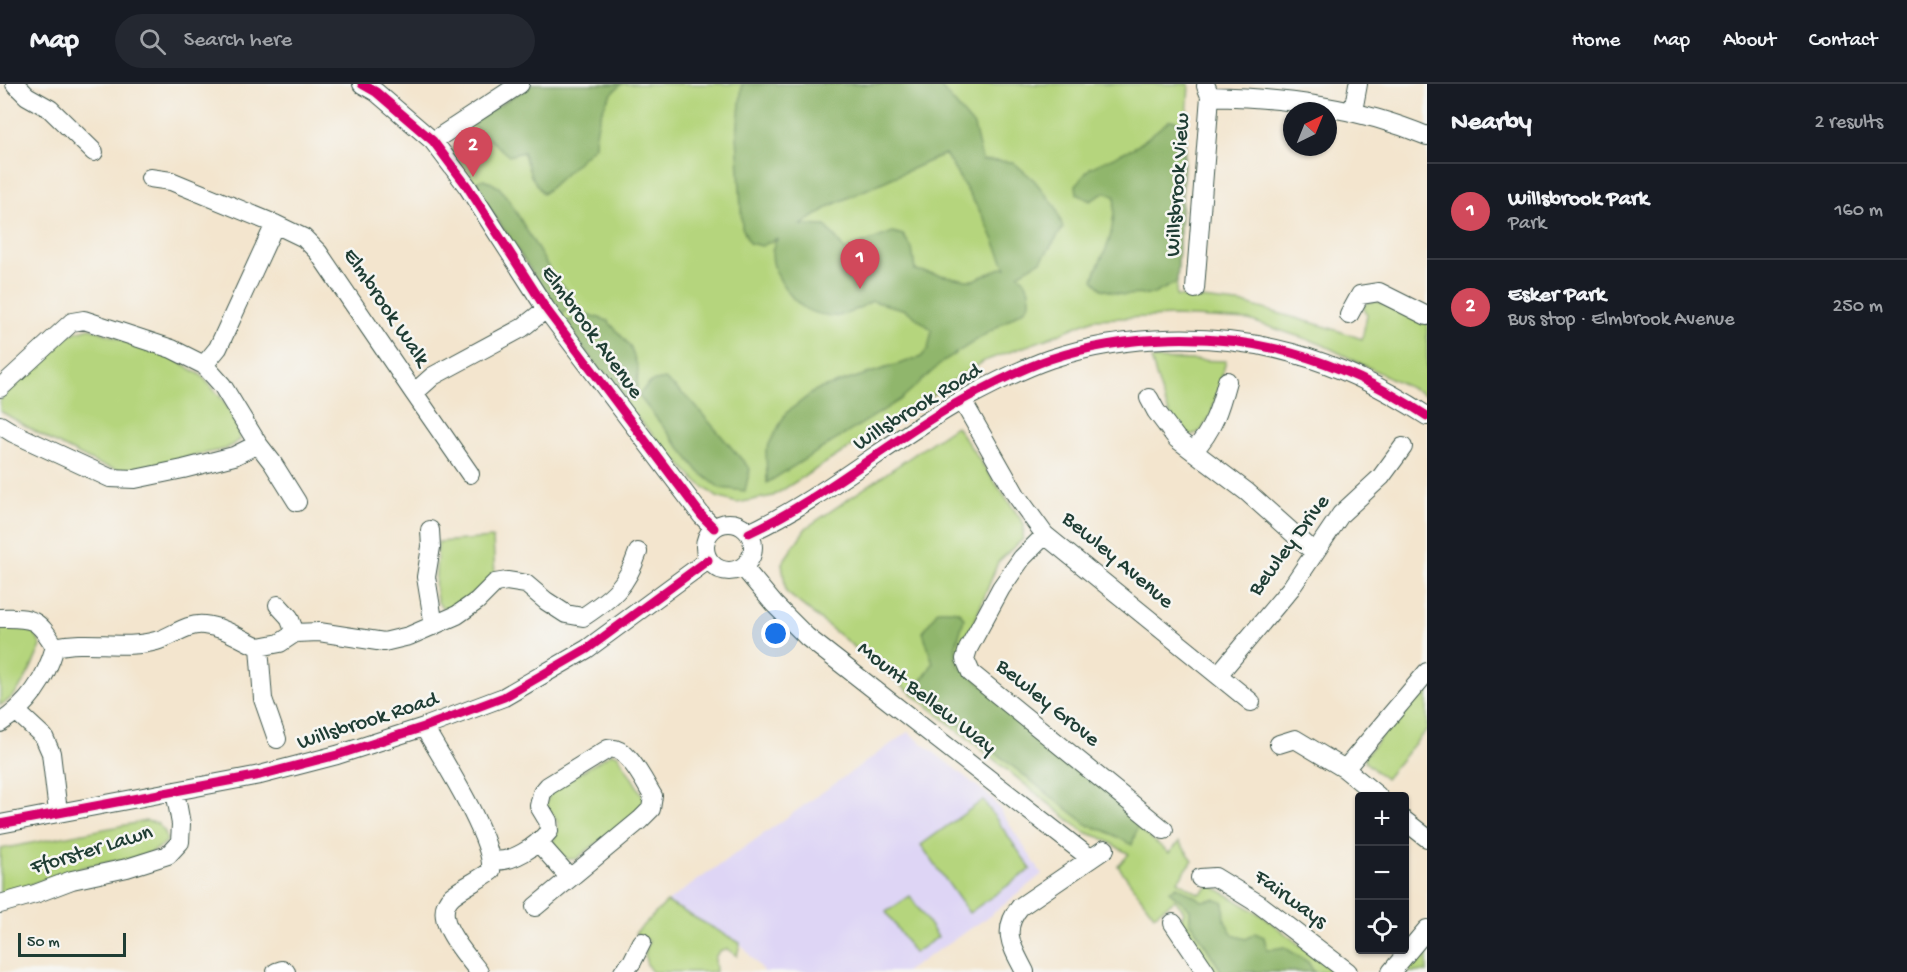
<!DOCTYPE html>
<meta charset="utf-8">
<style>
:root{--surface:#171b24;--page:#242831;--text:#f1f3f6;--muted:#9ea1a6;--line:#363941;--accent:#d1495b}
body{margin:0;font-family:"Gochi Hand",sans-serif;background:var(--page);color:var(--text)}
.controls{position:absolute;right:18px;bottom:18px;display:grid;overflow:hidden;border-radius:6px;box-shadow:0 2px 4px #0004}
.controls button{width:54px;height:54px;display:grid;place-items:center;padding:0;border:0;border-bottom:2px solid var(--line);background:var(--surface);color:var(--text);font:30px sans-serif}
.compass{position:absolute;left:1283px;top:18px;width:54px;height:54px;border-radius:50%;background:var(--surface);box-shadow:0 2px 4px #0004;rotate:43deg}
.scale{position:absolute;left:18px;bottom:15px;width:108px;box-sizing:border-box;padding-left:6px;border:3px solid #1f3d34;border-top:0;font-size:16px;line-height:21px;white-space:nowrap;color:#1f3d34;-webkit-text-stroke:4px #f6f6f2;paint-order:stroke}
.you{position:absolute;left:776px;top:550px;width:21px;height:21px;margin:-15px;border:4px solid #fff;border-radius:50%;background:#1a73e8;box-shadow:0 0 0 9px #1a73e833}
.badge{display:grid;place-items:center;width:39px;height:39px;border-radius:50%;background:var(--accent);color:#fff;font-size:20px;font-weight:700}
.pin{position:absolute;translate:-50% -50px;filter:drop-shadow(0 2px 3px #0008)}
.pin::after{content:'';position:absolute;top:32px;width:21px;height:18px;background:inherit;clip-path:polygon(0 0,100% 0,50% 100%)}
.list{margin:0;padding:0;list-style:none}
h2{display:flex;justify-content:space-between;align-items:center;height:78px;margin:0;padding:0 24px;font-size:26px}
h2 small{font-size:20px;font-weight:400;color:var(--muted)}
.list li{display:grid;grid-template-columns:39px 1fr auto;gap:18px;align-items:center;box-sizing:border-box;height:96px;padding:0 24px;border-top:2px solid var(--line)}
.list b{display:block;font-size:22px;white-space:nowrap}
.list p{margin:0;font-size:20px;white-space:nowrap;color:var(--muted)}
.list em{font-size:20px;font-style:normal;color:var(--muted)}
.icon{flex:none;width:33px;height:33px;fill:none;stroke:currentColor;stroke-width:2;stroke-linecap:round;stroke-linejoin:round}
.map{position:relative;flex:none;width:1427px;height:888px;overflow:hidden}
header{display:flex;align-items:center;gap:36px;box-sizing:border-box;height:84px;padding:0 30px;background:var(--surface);border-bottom:2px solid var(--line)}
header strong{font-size:28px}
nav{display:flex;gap:33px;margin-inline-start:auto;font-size:21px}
.search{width:420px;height:54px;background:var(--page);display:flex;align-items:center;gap:15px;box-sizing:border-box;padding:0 21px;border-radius:33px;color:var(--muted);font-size:22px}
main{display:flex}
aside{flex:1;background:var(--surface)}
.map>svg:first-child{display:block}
</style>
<header>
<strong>Map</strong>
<div class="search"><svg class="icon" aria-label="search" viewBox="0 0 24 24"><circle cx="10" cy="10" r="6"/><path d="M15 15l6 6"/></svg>Search here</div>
<nav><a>Home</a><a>Map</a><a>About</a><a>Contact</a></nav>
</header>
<main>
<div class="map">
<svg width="1427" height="888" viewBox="0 0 1427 888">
<rect width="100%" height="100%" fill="#f6f6f2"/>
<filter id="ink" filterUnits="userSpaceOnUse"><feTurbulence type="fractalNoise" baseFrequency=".0167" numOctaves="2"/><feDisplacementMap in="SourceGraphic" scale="12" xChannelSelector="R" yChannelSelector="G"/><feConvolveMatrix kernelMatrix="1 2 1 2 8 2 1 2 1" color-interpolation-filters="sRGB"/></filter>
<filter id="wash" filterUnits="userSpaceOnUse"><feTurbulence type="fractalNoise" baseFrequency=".008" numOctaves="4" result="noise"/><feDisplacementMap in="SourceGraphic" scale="24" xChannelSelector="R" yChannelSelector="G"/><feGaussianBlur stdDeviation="1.35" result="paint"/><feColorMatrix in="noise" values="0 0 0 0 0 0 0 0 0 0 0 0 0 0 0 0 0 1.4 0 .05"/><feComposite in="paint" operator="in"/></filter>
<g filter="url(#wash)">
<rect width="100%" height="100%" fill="#f3e5ce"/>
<path fill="#ded5f5" d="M 908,648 L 992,714 L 1042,790 L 991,831 L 905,888 L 764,888 L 740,859 L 667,818 Z"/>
<path fill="#b5d57d" stroke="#6a8958" stroke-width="1.5" d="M 533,0 L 1189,0 L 1176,212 L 1246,220 L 1327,243 L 1362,255 L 1367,231 L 1363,222 L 1368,218 L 1377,217 L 1427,240 L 1427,312 L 1321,260 L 1249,236 L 1175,232 L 1094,235 L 1046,255 L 984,277 L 900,332 L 773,412 L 737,419 L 717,413 L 696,397 L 629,325 L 561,232 L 451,67 L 470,39 Z
M 90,244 L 173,274 L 201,291 L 223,316 L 239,345 L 240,356 L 226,365 L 121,387 L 98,380 L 52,357 L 0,327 L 0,316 L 10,304 L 69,250 Z
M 1151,275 L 1226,277 L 1211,331 L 1201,347 L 1188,353 C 1165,334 1160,302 1151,275 Z
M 956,342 L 1024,440 L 1023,455 L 998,478 L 964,565 L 962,577 L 1123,719 L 1142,747 L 1169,769 L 1179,758 L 1193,776 L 1178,797 L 1199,810 L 1211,801 L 1261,831 L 1335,888 L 1215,888 L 1181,837 L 1184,827 L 1175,816 L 1154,831 L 1118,782 L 1129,770 L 1102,754 L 1084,748 L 786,508 L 782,479 L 806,444 Z
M 493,454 L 495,493 L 451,525 C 450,525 443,524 442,523 C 430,516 438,471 438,458 Z
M 18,540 L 34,547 L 41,562 C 33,580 19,615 0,621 L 0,541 Z
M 1427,596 L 1427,645 L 1385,695 L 1365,678 L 1365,672 Z
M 612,669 L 618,671 L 646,717 L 640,726 L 576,775 L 568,775 L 558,771 L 552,759 L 557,749 L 558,739 L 546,721 L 551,706 Z
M 983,716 L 1031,785 L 969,829 L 921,761 Z
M 146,737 L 157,739 L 165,748 L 167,757 C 149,778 105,776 80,784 C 53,792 27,803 0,810 L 0,765 Z
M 910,812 L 938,853 L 914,869 L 886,828 Z
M 667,818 L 740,859 L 737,872 L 727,865 L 719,867 L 715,874 L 716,888 L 652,888 C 643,877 644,870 649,857 L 635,849 Z
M 1427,856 L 1427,888 L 1400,888 Z"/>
<path fill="#90b66c" stroke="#587a50" stroke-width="1.5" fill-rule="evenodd" d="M 533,0 L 622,0 C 602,15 596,38 595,62 L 543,110 L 531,92 L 523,68 L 509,72 L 470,39 Z
M 742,0 L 938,0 L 974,42 L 982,76 L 1013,78 L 1034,96 L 1056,123 L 1063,144 L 1041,177 L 1018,190 C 1028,198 1030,206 1030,219 L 1024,226 L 945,276 L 900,316 L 767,399 L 766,366 L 786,329 L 816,306 L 921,273 L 928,265 L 932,246 L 906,226 L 872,217 C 861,223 850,230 838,232 C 830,233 812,229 806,225 C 786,213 761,174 778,154 L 762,162 L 749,159 L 742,143 L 737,50 ZM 945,70 L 985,136 L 1006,184 L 1003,183 L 974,196 L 966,196 L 915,186 L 912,164 L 903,151 L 893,148 L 845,166 L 826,142 L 801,141 L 832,121 Z
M 1170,36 L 1185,38 L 1177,198 L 1154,210 L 1123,211 L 1102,205 L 1093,196 C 1096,184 1101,176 1106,165 C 1113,149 1114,130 1115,113 L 1106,108 L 1090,117 L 1077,110 L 1076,101 L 1090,84 L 1137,62 Z
M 484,95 L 499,103 L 509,116 L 554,193 L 569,209 L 570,221 L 561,232 L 473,99 Z
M 584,229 L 608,237 L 630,262 L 638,284 L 637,306 L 623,318 L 565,239 Z
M 665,295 L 691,317 L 750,385 L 745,407 L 720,404 L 699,388 L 638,311 L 651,298 Z
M 938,526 C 947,526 961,524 964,535 L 956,562 L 956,579 L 1123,719 L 1138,741 L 1132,761 L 1106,747 L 1088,741 L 930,618 L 918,603 L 933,579 L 923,548 Z
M 1177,802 L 1202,817 L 1214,815 L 1224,819 L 1225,837 L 1233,851 L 1246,855 L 1255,849 L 1264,853 L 1267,866 L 1284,863 L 1308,878 L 1314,888 L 1222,888 L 1190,837 L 1190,825 L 1169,807 Z"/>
</g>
<g filter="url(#ink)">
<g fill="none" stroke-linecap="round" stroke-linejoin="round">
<defs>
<path id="minor" d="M 15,0 L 27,12 L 50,25 L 94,68
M 362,0 L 376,8 L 433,57 L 467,102 L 546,225 L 702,432 L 714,444
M 1210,12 C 1284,14 1358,23 1427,52
M 1353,27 L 1358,0
M 433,57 L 520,0
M 150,94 L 171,97 L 275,140 L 304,154 L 318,168 L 414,309 L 433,292 L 522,244 L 546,225
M 1195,205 L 1210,12 L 1206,2
M 1349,231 L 1360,211 L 1379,208 L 1427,232
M 204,281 L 218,264 L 275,140
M 0,304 L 72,238 L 84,236 L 172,265 L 204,281 L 222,301 L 258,360 L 272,378 L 297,418
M 414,309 L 470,390
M 1149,314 L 1156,327 L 1177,355 L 1247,408 L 1314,468
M 962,316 L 1016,411 L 1045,451 L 1251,618
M 0,341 L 13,349 L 110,394 L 135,395 L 183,385 L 234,372 L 258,360
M 1194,366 C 1213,347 1220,323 1227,297
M705 463a24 24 0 1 1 48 0a24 24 0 1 1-48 0Z
M 430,446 L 431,463 L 426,493 L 434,542
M 749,449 C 826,413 890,356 964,315 C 992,300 1021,285 1050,275 C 1125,250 1216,248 1292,269 C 1340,282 1386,305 1427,332
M 1045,451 L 1022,474 L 1001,504 L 968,565 L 965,575 L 971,589 L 1164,746
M 743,483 L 774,520 L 807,553 L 1090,774
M 278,521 L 289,533 L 295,549
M 0,534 C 33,533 38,535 55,563
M 259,563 L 263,615 L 277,655
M 1218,591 L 1291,504 L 1341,430 L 1381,393 L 1403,363
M 17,628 L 44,653 L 51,669 L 58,728
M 0,639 C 28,621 46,595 55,563 C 88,555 123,566 156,557 C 172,553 186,539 204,541 C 225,543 240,555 259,563 L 280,559 L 295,549 L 319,548 L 384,558 L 409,552 L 457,531 L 477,517 L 495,499 L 507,497 L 526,500 L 546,517 L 566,530 L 583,533 C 613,513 626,503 638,468
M 424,643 C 441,673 495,756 491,787 C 479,796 463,803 452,812 C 429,833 466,870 479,888
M 1279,660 L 1295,655 L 1345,685
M 1378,712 L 1345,685 L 1427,588
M 1404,736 L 1427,754
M 0,740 L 260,691 L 337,671 L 424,643 L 504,613 L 587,565 L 708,476
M 538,758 L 570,794
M 492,776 C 511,780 537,762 549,747 L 548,737 L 539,722 L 542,709 L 548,702 L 608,665 C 627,660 644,698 653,712 L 651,725 L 640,736 L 535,823
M 1200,794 L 1215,793 L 1259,820 L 1348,888
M 0,820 L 35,810 L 72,796 L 127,784 L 168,771 L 180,758 L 181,740 L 175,707
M 1173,839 L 1206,888
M 276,888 L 282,886 L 286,888
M 623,888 L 632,878 L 642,858
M 1025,888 C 1013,864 1000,847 1020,823 L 1105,765
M 1391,888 L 1427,845"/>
</defs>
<use href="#minor" stroke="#3f564b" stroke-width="20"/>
<use href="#minor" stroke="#fff" stroke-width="18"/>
<defs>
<path id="cycleway" d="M 362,0 L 376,8 L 433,57 L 467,102 L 546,225 L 702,432 L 714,444
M 749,449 C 826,413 890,356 964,315 C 992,300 1021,285 1050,275 C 1125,250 1216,248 1292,269 C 1340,282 1386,305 1427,332
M 0,740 L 260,691 L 337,671 L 424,643 L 504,613 L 587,565 L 708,476"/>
</defs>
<use href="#cycleway" stroke="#f6f6f2" stroke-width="13"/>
<use href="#cycleway" stroke="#d6006c" stroke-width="9"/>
</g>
</g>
<g text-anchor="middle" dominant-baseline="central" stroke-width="5" stroke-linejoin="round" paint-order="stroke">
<g font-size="22" fill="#1f3d34" stroke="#f6f6f2">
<text transform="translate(1179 101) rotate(-86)">Willsbrook View</text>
<text transform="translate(385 224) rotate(56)">Elmbrook Walk</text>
<text transform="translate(591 249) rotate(54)">Elmbrook Avenue</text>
<text transform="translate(918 324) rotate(-32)">Willsbrook Road</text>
<text transform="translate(1290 462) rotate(-53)">Bewley Drive</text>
<text transform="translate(1117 477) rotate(40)">Bewley Avenue</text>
<text transform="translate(926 615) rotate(38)">Mount Bellew Way</text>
<text transform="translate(1047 620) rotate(39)">Bewley Grove</text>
<text transform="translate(368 638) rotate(-18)">Willsbrook Road</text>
<text transform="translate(92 767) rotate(-17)">Fforster Lawn</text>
<text transform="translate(1290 816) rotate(36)">Fairways</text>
</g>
</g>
</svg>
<div class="controls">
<button>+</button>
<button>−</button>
<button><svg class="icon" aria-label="locate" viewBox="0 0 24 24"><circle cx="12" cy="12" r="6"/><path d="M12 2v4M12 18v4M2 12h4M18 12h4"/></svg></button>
</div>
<svg class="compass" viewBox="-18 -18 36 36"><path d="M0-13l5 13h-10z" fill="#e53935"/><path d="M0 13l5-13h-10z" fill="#9ea1a6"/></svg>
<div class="scale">50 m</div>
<div class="you"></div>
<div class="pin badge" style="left:860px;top:205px">1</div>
<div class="pin badge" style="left:473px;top:93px">2</div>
</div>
<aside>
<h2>Nearby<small>2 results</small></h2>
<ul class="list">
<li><span class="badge">1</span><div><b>Willsbrook Park</b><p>Park</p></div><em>160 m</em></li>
<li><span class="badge">2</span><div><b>Esker Park</b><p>Bus stop · Elmbrook Avenue</p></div><em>250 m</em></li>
</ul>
</aside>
</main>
